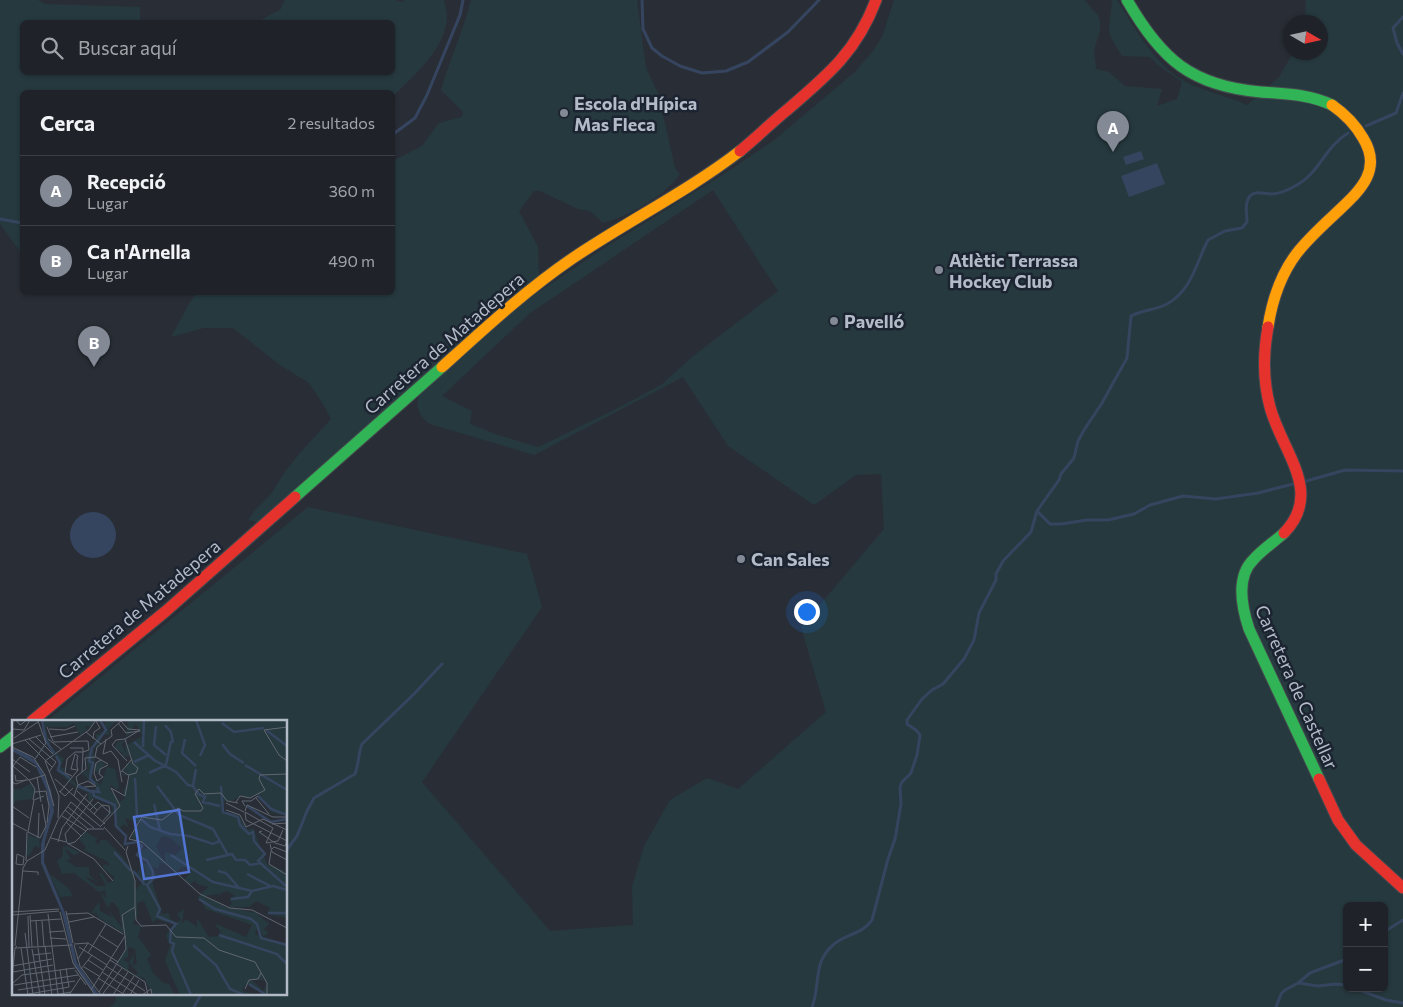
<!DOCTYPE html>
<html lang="es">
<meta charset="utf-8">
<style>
:root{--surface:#1f2228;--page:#2c2f34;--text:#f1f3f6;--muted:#a1a4a8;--line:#3c3f45;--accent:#838995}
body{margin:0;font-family:Commissioner,sans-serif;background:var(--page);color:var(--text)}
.controls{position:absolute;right:15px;bottom:15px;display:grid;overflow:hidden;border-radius:8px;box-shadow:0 1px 4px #0004}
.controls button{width:45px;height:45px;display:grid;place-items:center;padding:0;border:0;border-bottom:1px solid var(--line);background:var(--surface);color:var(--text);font:25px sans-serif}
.compass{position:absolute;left:1283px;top:15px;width:45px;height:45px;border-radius:50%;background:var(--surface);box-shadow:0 1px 4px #0004;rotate:99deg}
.you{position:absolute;left:806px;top:611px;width:18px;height:18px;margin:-12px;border:4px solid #fff;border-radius:50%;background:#1a73e8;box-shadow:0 0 0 8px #1a73e833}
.badge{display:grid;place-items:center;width:32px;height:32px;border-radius:50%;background:var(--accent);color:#fff;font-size:16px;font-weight:700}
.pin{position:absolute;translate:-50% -41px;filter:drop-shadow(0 1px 2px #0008)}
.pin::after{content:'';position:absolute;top:26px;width:18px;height:15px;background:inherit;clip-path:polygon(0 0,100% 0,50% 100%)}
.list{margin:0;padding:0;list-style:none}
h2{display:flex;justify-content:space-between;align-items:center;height:65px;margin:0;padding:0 20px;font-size:21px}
h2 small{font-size:16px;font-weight:400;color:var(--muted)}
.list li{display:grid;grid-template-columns:32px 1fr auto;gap:15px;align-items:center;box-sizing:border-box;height:70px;padding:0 20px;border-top:1px solid var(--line)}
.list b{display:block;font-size:19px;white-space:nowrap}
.list p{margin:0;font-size:16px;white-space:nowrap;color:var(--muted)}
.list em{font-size:16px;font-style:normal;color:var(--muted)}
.icon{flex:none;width:28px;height:28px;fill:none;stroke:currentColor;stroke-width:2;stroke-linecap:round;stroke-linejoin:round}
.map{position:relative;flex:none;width:1403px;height:1007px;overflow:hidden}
.search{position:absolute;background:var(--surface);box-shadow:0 1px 4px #0004;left:20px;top:20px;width:375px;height:55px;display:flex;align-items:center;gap:12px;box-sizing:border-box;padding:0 18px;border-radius:8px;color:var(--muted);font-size:19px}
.panel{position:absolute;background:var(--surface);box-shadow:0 1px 4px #0004;left:20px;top:90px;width:375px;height:205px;border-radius:8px}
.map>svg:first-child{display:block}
</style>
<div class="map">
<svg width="1403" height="1007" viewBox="0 0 1403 1007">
<rect width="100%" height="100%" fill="#292e36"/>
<path fill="#26393e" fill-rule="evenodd" d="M 0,0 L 38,0 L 45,4 L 140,7 L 140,22 L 22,22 L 22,72 L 392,72 L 392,22 L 257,22 L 280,10 L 285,0 L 395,0 L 401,2 L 405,0 L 444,0 C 445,5 447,11 447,16 C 447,47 414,76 393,96 L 392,92 L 22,92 L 22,254 L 0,224 Z
M 471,0 L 637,0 L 646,68 L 658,93 L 675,168 L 680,174 C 665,196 629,216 603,223 L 590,211 L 578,209 L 540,191 L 534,191 L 519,211 L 538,247 L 539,275 L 261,523 L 248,520 L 256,509 L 271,494 L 284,473 L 299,454 L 331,419 L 323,404 L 309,383 L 280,365 L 233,328 L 204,328 L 171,337 L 189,304 L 197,293 L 392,292 L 393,161 L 422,146 L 439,123 L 462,117 L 463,112 L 441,90 C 450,59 463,31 471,0 Z
M 894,0 L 1084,0 L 1098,15 L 1100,22 L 1100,31 L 1094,50 L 1096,69 L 1109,72 L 1125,86 L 1162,89 L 1157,106 L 1177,99 L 1182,82 L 1158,65 L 1150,57 L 1122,56 L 1111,38 L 1109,31 L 1112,0 L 1117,0 C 1136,29 1154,65 1186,82 C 1206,92 1227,96 1247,105 L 1279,77 L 1293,53 L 1320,52 L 1320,22 L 1305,22 L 1306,0 L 1403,0 L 1403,1007 L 110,1007 L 115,1003 L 117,993 L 286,993 L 286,721 L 47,721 L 308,507 L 527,554 L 542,607 L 422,782 L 550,931 L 633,925 L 632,887 L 644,846 L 670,800 L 707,778 L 738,789 L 826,712 L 801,627 L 884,529 L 881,474 L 856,475 L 814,505 L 728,446 L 683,377 L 534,455 L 430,424 C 418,415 416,409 419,394 L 527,300 L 601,250 L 727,172 L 773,141 L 855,72 L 873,51 L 882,37 ZM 713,190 L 778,291 L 692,357 L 661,385 L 614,410 L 538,447 L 498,435 L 470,424 L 472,411 L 442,396 L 530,313 ZM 1347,906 L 1384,906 L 1384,988 L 1347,988 Z"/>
<path fill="#36455f" d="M 1141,151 L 1144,159 L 1126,165 L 1123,157 Z
M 1157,163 L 1165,184 L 1129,197 L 1121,176 Z
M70 535a23 23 0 1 1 46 0a23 23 0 1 1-46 0Z"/>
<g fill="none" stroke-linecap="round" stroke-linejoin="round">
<path stroke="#36455f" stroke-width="3" d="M 642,0 L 643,29 L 652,48 L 662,56 L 680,66 L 702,73 L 726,71 L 748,62 L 788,32 L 819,0
M 1403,17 L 1393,28 L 1397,43 L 1403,54
M 1366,126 L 1396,113 L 1403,93
M 392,135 L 415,118 L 427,95 L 460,15 L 463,0
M 0,219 L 22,223
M 1303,482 L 1345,470 L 1403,471
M 1037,511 L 1050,524 L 1061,524 L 1087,520 L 1108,520 L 1134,514 L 1150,505 L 1183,496 L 1216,499 L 1258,493 L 1297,483
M 286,851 L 297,836 L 307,811 L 314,798 L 355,774 C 359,764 358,754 362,744 L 413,695 L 442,664
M 1384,932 L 1403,920
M 1299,983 L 1318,986 L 1336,984 L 1347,985
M 1354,988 L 1386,1000 L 1403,1003
M 194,1007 L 202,993
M 812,1007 C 821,985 812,963 833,945 C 845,934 863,934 872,920 L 888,859 L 895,839 L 901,804 L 900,787 L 902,782 L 911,773 L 917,755 L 920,735 L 916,730 L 907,724 L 907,720 L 922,699 L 932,690 L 943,684 L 964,659 L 974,640 L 979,613 L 996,580 L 996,574 L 1003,561 L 1031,532 L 1037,511 L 1059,480 L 1061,474 L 1074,458 L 1078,441 L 1084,430 L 1102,403 L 1127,358 L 1131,316 C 1142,310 1156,310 1167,304 C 1192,290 1196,263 1208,240 L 1225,231 L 1242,228 L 1247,222 C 1247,214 1244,203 1250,196 C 1256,190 1264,194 1272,194 C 1280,194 1290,189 1297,185 C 1319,173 1325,147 1348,133
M 1276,1007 L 1281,994 L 1285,990 L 1298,983 L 1310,973 L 1347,959"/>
<defs>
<path id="fast" d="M 1127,0 C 1161,59 1191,86 1261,92 C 1285,94 1309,94 1332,105
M 295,497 L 442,367
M 1284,533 C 1274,542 1263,549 1254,559 C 1235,577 1242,608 1249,629 L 1319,779
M 0,747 L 14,736"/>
<path id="slow" d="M 1268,327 C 1272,301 1281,274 1297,253 C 1308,239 1321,227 1334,215 C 1357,193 1384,172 1363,138 C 1355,124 1345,114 1332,105
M 442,367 C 484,329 526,290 573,258 C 628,221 688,191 740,151"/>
<path id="jam" d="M 740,151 C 756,138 771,123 787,110 C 828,75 857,51 876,0
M 1268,327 C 1263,354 1263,381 1270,407 C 1282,452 1324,492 1284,533
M 32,721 L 166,611 L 295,497
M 1319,779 L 1338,820 L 1356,845 L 1403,888"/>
</defs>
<use href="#fast" stroke="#45494f" stroke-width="13"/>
<use href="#slow" stroke="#45494f" stroke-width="13"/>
<use href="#jam" stroke="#45494f" stroke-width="13"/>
<use href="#fast" stroke="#30b455" stroke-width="11"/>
<use href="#slow" stroke="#ff9f0a" stroke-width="11"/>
<use href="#jam" stroke="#e5322d" stroke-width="11"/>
</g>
<g fill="#838995" stroke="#1c2432" stroke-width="2">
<circle cx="564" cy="113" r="5"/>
<circle cx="939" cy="270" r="5"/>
<circle cx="834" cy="321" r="5"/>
<circle cx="741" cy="559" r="5"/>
</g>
<g text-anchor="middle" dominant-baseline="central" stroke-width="5" stroke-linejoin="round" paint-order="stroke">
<g font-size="18" font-weight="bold" fill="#b3bac8" stroke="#1c2432" text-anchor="start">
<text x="574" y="103">Escola d'Hípica<tspan x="574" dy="21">Mas Fleca</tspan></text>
<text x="949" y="260">Atlètic Terrassa<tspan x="949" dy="21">Hockey Club</tspan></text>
<text x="844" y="321">Pavelló</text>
<text x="751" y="559">Can Sales</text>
</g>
<g font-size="18" fill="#b3bac8" stroke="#1c2432">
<text transform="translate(444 343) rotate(-41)">Carretera de Matadepera</text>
<text transform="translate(139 609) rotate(-40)">Carretera de Matadepera</text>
<text transform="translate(1297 687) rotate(66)">Carretera de Castellar</text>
</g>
</g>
<g transform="translate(12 720)">
<rect width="275" height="275" fill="#292e36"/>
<path d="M 23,0 L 83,1 L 79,7 L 73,6 L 75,10 L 68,15 L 62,3 L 55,7 L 33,7 L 39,28 L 52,39 L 48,47 L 53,48 L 51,56 L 54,57 L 54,53 L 65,65 L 77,71 L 83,71 L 84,66 L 70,53 L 77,50 L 74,36 L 82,25 L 80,21 L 84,24 L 84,15 L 93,11 L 93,2 L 86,0 L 106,0 L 96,9 L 98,17 L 95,14 L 90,16 L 87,24 L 81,28 L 83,45 L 89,41 L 93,44 L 85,53 L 81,48 L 79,58 L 89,65 L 95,47 L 103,49 L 107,67 L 105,70 L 99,65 L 98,70 L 108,82 L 113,78 L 111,71 L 118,59 L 117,55 L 110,55 L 116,51 L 111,51 L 112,48 L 114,50 L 114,44 L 120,42 L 120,35 L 109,37 L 112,34 L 103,28 L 105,22 L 117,20 L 109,24 L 115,35 L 113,26 L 130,16 L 124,4 L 114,18 L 116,0 L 275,0 L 275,96 L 260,93 L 245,74 L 236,78 L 228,76 L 218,82 L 213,80 L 211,86 L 214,94 L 226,96 L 236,110 L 241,108 L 255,144 L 271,150 L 275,156 L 275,198 L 259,195 L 256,193 L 258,188 L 244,181 L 237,187 L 217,187 L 220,183 L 217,179 L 223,176 L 215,171 L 208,174 L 206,180 L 207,174 L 192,176 L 214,187 L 244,193 L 257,204 L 252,209 L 257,214 L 251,216 L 246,206 L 243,214 L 275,225 L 275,275 L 247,275 L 255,265 L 249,253 L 252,260 L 238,259 L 250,269 L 244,271 L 236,264 L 231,267 L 231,271 L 245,275 L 168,275 L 153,241 L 158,226 L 154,215 L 162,204 L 157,201 L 153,204 L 154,202 L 144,199 L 141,203 L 132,181 L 125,183 L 126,193 L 121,204 L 129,206 L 126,217 L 139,235 L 135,239 L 141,253 L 150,262 L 157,264 L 163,275 L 141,275 L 132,258 L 123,256 L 126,253 L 117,242 L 122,234 L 121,244 L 125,245 L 123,229 L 116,227 L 116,237 L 111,239 L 117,243 L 116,251 L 105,243 L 115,228 L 110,196 L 113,192 L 109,194 L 112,213 L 87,198 L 84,193 L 79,193 L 87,182 L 88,191 L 100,197 L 88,172 L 94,178 L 93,170 L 87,172 L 62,153 L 50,154 L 45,141 L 50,137 L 51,127 L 55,126 L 68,133 L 62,135 L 52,128 L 59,139 L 54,140 L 64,147 L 77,147 L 77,155 L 88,164 L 80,159 L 73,157 L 84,166 L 94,166 L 87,153 L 90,153 L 96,163 L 102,161 L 102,157 L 90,147 L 94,144 L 97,146 L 96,142 L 72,130 L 74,127 L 67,119 L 74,112 L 86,119 L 83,121 L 86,125 L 89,120 L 94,120 L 110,136 L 119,148 L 124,170 L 130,162 L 120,149 L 126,153 L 128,148 L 131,160 L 134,152 L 128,140 L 136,145 L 137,142 L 126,136 L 126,131 L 135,128 L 133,124 L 119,117 L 128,103 L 113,98 L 117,108 L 112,104 L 108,108 L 104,106 L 104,91 L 92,97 L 101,90 L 98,83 L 81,78 L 77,82 L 76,73 L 62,66 L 46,52 L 46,40 L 35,23 L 29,1 ZM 150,116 L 158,118 L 170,128 L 164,135 L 153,132 L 153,142 L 164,153 L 169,147 L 176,147 L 179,152 L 172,160 L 178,165 L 183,160 L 185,164 L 196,167 L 186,177 L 194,189 L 240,205 L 234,217 L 202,203 L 209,212 L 206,216 L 197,217 L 185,198 L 185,207 L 174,199 L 170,204 L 172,189 L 165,194 L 169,200 L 165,202 L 158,199 L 157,193 L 150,194 L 140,161 L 144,155 L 140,146 L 146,149 L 148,142 L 154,145 L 144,126 ZM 101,182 L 107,189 L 110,208 L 96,189 L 96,186 L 100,189 L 97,184 ZM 19,63 L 23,70 L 20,79 L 3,81 L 0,87 L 0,69 L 9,69 ZM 16,115 L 27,119 L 28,128 L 23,126 L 17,136 L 14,134 ZM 37,153 L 56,168 L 61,176 L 48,177 Z" fill="#26393e" fill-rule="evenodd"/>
<path d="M 0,28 L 15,34 L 26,43 L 39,70 L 42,91 L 33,121 L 32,142 L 54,195 L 65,243 L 87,275 L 83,275 L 63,247 L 50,193 L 29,143 L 29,124 L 38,92 L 35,71 L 23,44 L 0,31 Z" fill="#36455f"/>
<path fill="none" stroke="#36455f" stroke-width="2.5" d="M 30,0 L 34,21 L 42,33M 184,0 L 193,25 L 188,36M 210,3 L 222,12 L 252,8M 153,5 L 159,12 L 161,23M 144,6 L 142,25 L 154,35M 254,10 L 275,26M 173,19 L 170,33 L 184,46M 122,22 L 142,40 L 164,52 L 176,65 L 181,66 L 186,74 L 193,77 L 191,82 L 208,86M 210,24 L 218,34 L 232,43M 131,27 L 132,0M 44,36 L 48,43 L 46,50 L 58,58M 122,42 L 137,35M 154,45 L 159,21M 233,45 L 275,70M 137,53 L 154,45M 123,58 L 125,96M 83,64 L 78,59 L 81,43 L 77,41 L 80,28 L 94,10 L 88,0M 66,66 L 80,72M 145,66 L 167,95 L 201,109 L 216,135 L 220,134 L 224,140 L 233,140 L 238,145 L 249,143M 181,66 L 184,49M 209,66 L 211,92 L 226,97 L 228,105 L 237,114 L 241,112 L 242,121 L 253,134 L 246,141 L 275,167M 85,67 L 87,72 L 81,71 L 82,76 L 103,85 L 104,106 L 114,116 L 113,124 L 125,122 L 130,126 L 125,135 L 135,141 L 141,152 L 141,159 L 135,165 L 148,189 L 145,196 L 164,204 L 159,210 L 158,222 L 162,224 L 160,231 L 179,275M 246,76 L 259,89 L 275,95M 142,84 L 148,110M 235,86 L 259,102 L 275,99M 129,99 L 138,107 L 158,114 L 177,116 L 201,124 L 208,121M 102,132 L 119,151M 159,135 L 201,162 L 240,171 L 261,166 L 275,170M 194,140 L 216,135M 121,151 L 133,165M 206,151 L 214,153 L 227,168M 235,154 L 258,166M 187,179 L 203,189 L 239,199 L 245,204 L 249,218 L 275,225M 219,179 L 236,177 L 240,171M 256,193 L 275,193M 207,215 L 265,234 L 275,244M 181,225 L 204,245 L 218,269 L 232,275M 237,264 L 253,274"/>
<path fill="none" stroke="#606670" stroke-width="1" d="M 4,0 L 8,5 L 15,0M 106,3 L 114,13 L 128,11M 35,7 L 41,21M 275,7 L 252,10 L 267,35 L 275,41M 0,9 L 12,10 L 18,0M 37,9 L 53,10 L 63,6M 74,12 L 89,24M 24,17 L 41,34M 38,17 L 66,12M 2,18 L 26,2M 17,19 L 44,42 L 37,52M 36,19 L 49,29M 81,19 L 82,12 L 88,8 L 84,1M 94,19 L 91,34 L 99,31 L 106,40 L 110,62M 113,19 L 104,20 L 100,25 L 115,41M 13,20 L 40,47M 41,22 L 76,21 L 77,30 L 71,32M 0,24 L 29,15M 0,27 L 21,37 L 33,55M 58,28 L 71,28 L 71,32M 83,37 L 85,27 L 100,16 L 99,10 L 109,1 L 116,9 L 128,10 L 113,19M 0,39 L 18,52M 23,39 L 34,23 L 26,1M 55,39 L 53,53 L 60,56M 55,39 L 63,32 L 71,32M 89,40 L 84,43 L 82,53 L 85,61 L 91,57 L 87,54 L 88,49 L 96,45M 33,41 L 77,10 L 84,0M 33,41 L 47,76 L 46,98M 1,46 L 8,37 L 24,47M 1,46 L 17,60M 110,51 L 116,55 L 124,53 L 126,48 L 121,44 L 113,19M 70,52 L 74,49 L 73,38 L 84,37 L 96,44M 109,52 L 120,39M 3,55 L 4,61 L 16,60M 33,55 L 42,86M 25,57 L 29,82M 64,57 L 70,52 L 71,32M 43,59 L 93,104M 17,60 L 23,69 L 21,80M 17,60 L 33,55M 0,62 L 4,64 L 14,60M 66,65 L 76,61 L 84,66 L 72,67M 47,71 L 53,76 L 61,68M 65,71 L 85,90M 23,72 L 34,71 L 37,86 L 35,103M 48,72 L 66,50 L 65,47 L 65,40 L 66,36 L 63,34 L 59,49 L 66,50M 62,76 L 66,65 L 64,57M 244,78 L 257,94M 224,82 L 228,76 L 238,78 L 253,70 L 247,59 L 248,55 L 275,54M 214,83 L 232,92M 30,84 L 34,106 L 28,118 L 16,112 L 22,80 L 32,76M 0,86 L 17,98M 233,86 L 230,81 L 239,81 L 246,76M 56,87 L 82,108M 53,90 L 76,109M 78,90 L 86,82 L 98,93M 214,90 L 228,95 L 234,107 L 251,99 L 275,110M 233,91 L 235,85 L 261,97 L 275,97M 233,92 L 234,100 L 275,121M 233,92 L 261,108M 82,94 L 90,85 L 97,86 L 98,93 L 91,101M 50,96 L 74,111M 54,102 L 69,116M 0,103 L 15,111M 260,104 L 275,103M 89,106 L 108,86 L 99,68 L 113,76 L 117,55M 92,107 L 113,130M 261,108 L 254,123 L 266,121 L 271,110M 250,111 L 247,112 L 263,123 L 273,126 L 275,121M 53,114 L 55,123 L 82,139 L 101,161M 53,114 L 81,79M 26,118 L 27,93M 39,118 L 54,122M 117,119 L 130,122 L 188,174 L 218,188 L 240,190 L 275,208M 117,119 L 130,97 L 150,100 L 166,88 L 171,91 L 189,91 L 191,88 L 183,74 L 187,69 L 192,74 L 209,73 L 215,81 L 226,83M 46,122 L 50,108 L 75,74M 56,124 L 63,122 L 76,109 L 92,109M 258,124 L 260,132 L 275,140M 116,126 L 114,132 L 123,161 L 123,187M 260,129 L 262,127 L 275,132M 259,131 L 257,144 L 275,155M 14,141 L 15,112M 4,144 L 11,145 L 12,137 L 5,134 L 4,144M 11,151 L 26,152 L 26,155M 123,187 L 124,200 L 129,206 L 154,205 L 164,217 L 192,218 L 207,230 L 243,242 L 255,263 L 255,275M 54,191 L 61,223M 0,192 L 47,189M 48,192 L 61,243 L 83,275M 36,194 L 46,275M 55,194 L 76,193 L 111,214M 0,195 L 47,191M 18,195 L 20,227M 16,196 L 17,227M 18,201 L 49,199M 24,201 L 26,227M 30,201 L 32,227M 57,202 L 82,197M 37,212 L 52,211M 13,213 L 21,275M 87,215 L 106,227M 38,218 L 54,219M 62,224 L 76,223 L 106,242M 62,225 L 68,246 L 89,275M 3,226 L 11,148 L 15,141 L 33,130 L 46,100 L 59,82 L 89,107M 5,226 L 3,228 L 60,225M 33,226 L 40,275M 67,227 L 95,245M 9,228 L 16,275M 26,228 L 33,275M 20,229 L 28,275M 76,233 L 94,204M 21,235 L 39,233M 66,239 L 76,223M 76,240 L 91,250M 98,240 L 133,262 L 136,275M 0,246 L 40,239M 94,246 L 133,271M 72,247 L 87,256M 54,248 L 57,267M 69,249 L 80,235M 48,250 L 52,275M 63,250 L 74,265M 1,252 L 41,245M 90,252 L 126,275M 0,258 L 3,228M 86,258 L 113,275M 1,263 L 10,255 L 63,248M 2,265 L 66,255M 233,269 L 237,260 L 246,259 L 249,253M 6,270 L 63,261M 79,270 L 113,216 L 110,195 L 123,187M 87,272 L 114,229 L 113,216M 111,273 L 122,256M 11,275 L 57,267M 42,275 L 59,272M 57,275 L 69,257M 90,275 L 110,248M 101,275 L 116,252M 118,275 L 127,260M 130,275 L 139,269 L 140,275"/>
<path fill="#5274d2" fill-opacity="0.15" stroke="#5274d2" stroke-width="2.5" d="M 167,90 L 177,152 L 132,159 L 122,97 Z"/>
<rect width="275" height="275" fill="none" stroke="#b3bac8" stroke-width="2.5"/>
</g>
</svg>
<div class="controls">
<button>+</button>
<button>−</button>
</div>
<svg class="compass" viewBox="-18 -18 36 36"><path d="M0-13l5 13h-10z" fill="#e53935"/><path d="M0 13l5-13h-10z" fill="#a1a4a8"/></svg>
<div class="you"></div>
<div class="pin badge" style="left:1113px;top:152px">A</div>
<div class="pin badge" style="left:94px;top:367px">B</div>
<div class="search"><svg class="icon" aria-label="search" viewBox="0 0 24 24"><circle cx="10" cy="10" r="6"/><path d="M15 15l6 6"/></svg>Buscar aquí</div>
<section class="panel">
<h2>Cerca<small>2 resultados</small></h2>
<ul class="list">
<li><span class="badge">A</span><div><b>Recepció</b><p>Lugar</p></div><em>360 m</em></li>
<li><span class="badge">B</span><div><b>Ca n'Arnella</b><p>Lugar</p></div><em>490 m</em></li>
</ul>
</section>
</div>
